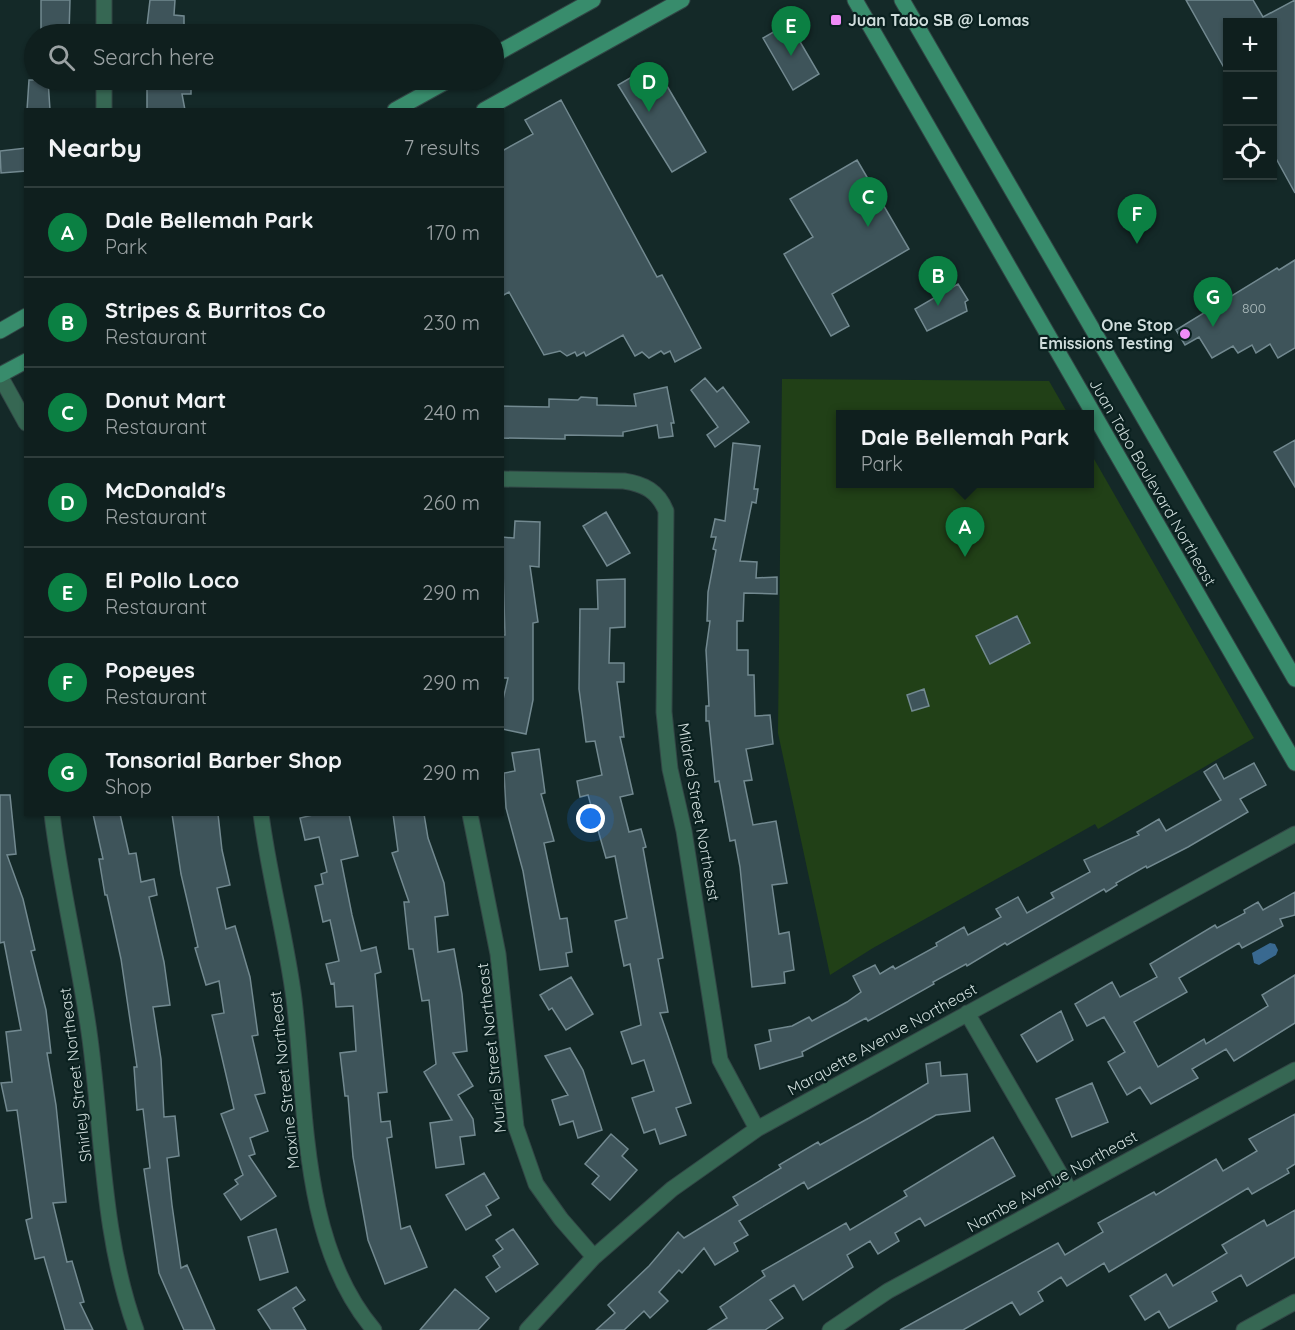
<!DOCTYPE html>
<meta charset="utf-8">
<style>
:root{--surface:#0f1f1e;--page:#1d2c2b;--text:#f1f3f6;--muted:#9ba2a4;--line:#2f3d3c;--accent:#0b8043}
body{margin:0;font-family:Quicksand,sans-serif;background:var(--page);color:var(--text)}
.controls{position:absolute;right:18px;top:18px;display:grid;overflow:hidden;border-radius:0px;box-shadow:0 2px 4px #0004}
.controls button{width:54px;height:54px;display:grid;place-items:center;padding:0;border:0;border-bottom:2px solid var(--line);background:var(--surface);color:var(--text);font:30px sans-serif}
.you{position:absolute;left:591px;top:819px;width:21px;height:21px;margin:-15px;border:4px solid #fff;border-radius:50%;background:#1a73e8;box-shadow:0 0 0 9px #1a73e833}
.badge{display:grid;place-items:center;width:39px;height:39px;border-radius:50%;background:var(--accent);color:#fff;font-size:20px;font-weight:700}
.pin{position:absolute;translate:-50% -50px;filter:drop-shadow(0 2px 3px #0008)}
.pin::after{content:'';position:absolute;top:32px;width:21px;height:18px;background:inherit;clip-path:polygon(0 0,100% 0,50% 100%)}
.popup{position:absolute;left:836px;top:410px;width:258px;height:78px;box-sizing:border-box;display:grid;place-content:center;border-radius:0px;background:var(--surface);filter:drop-shadow(0 2px 4px #0005);font-size:20px;white-space:nowrap;color:var(--muted)}
.popup b{font-size:22px;color:var(--text)}
.popup::after{content:'';position:absolute;left:50%;top:100%;margin-left:-12px;border:12px solid transparent;border-top-color:var(--surface)}
.list{margin:0;padding:0;list-style:none}
h2{display:flex;justify-content:space-between;align-items:center;height:78px;margin:0;padding:0 24px;font-size:26px}
h2 small{font-size:20px;font-weight:400;color:var(--muted)}
.list li{display:grid;grid-template-columns:39px 1fr auto;gap:18px;align-items:center;box-sizing:border-box;height:90px;padding:0 24px;border-top:2px solid var(--line)}
.list b{display:block;font-size:22px;white-space:nowrap}
.list p{margin:0;font-size:20px;white-space:nowrap;color:var(--muted)}
.list em{font-size:20px;font-style:normal;color:var(--muted)}
.icon{flex:none;width:33px;height:33px;fill:none;stroke:currentColor;stroke-width:2;stroke-linecap:round;stroke-linejoin:round}
.map{position:relative;flex:none;width:1295px;height:1330px;overflow:hidden}
.search{position:absolute;background:var(--surface);box-shadow:0 2px 4px #0004;left:24px;top:24px;width:480px;height:66px;display:flex;align-items:center;gap:15px;box-sizing:border-box;padding:0 21px;border-radius:33px;color:var(--muted);font-size:22px}
.panel{position:absolute;background:var(--surface);box-shadow:0 2px 4px #0004;left:24px;top:108px;width:480px;height:708px;border-radius:0px}
.map>svg:first-child{display:block}
</style>
<div class="map">
<svg width="1295" height="1330" viewBox="0 0 1295 1330">
<rect width="100%" height="100%" fill="#142928"/>
<path fill="#214017" d="M 782,379 L 1049,381 L 1068,414 L 840,414 L 840,484 L 1090,484 L 1090,452 L 1254,738 L 1098,829 L 1095,824 L 873,948 L 830,975 L 778,733 Z"/>
<path fill="#396990" d="M 1270,943 L 1275,944 L 1278,950 L 1276,955 L 1259,965 L 1254,963 L 1252,953 Z"/>
<path fill="#3e545a" stroke="#728990" stroke-width="1.5" d="M 41,0 L 70,0 L 69,34 L 41,34 Z
M 150,0 L 175,0 L 174,15 L 184,16 L 184,34 L 146,34 Z
M 1186,0 L 1253,0 L 1263,17 L 1295,0 L 1295,193 L 1272,151 L 1272,22 L 1227,22 L 1227,73 Z
M 789,23 L 819,74 L 793,90 L 763,38 Z
M 654,64 L 706,152 L 672,172 L 618,85 Z
M 29,80 L 48,80 L 50,110 L 27,110 Z
M 147,80 L 191,80 L 191,94 L 182,94 L 185,110 L 147,110 Z
M 561,100 L 657,277 L 662,275 L 701,348 L 675,362 L 670,351 L 664,354 L 661,351 L 649,358 L 642,352 L 635,356 L 623,335 L 586,356 L 584,352 L 577,356 L 575,352 L 567,356 L 560,351 L 544,355 L 509,292 L 502,296 L 502,151 L 533,134 L 525,120 Z
M 26,148 L 26,171 L 1,173 L 0,151 Z
M 857,160 L 909,249 L 832,294 L 849,326 L 831,336 L 784,254 L 813,237 L 790,199 Z
M 1295,260 L 1295,348 L 1278,358 L 1270,344 L 1256,353 L 1252,345 L 1238,353 L 1233,346 L 1212,358 L 1199,337 L 1185,345 L 1176,330 L 1277,268 L 1279,270 Z
M 958,284 L 968,300 L 965,302 L 967,311 L 927,331 L 915,309 Z
M 705,378 L 717,392 L 723,387 L 749,422 L 715,447 L 707,435 L 718,427 L 691,390 Z
M 667,387 L 674,423 L 671,423 L 673,436 L 659,438 L 657,425 L 623,432 L 623,436 L 565,435 L 565,439 L 502,438 L 502,406 L 549,407 L 549,399 L 578,400 L 581,397 L 597,398 L 597,405 L 636,406 L 634,394 Z
M 1295,440 L 1295,487 L 1274,452 Z
M 733,443 L 760,446 L 754,489 L 758,489 L 756,503 L 752,502 L 740,561 L 757,562 L 756,578 L 777,577 L 777,594 L 744,593 L 743,621 L 737,621 L 737,650 L 748,650 L 748,675 L 754,675 L 755,716 L 770,715 L 773,744 L 746,749 L 752,780 L 744,781 L 753,825 L 776,821 L 787,883 L 772,885 L 779,934 L 789,932 L 794,970 L 784,972 L 785,983 L 752,987 L 740,867 L 735,840 L 730,841 L 719,781 L 715,782 L 709,721 L 706,721 L 706,706 L 709,706 L 706,650 L 710,621 L 707,621 L 708,592 L 716,550 L 713,549 L 716,537 L 711,537 L 715,519 L 725,521 Z
M 606,512 L 630,553 L 607,566 L 583,526 Z
M 515,521 L 540,522 L 539,567 L 530,566 L 538,622 L 533,623 L 533,700 L 526,734 L 502,729 L 502,704 L 508,678 L 502,678 L 502,635 L 505,635 L 502,537 L 514,538 Z
M 625,579 L 625,627 L 610,628 L 609,663 L 624,663 L 624,682 L 617,682 L 624,737 L 620,737 L 633,794 L 620,797 L 629,832 L 641,829 L 646,847 L 643,848 L 663,958 L 658,959 L 668,1012 L 660,1013 L 691,1103 L 676,1108 L 686,1135 L 660,1144 L 655,1129 L 644,1133 L 632,1098 L 654,1091 L 644,1060 L 632,1064 L 621,1032 L 641,1025 L 630,964 L 624,966 L 615,921 L 627,918 L 615,856 L 606,858 L 588,795 L 580,797 L 577,781 L 602,775 L 595,741 L 586,742 L 579,689 L 580,609 L 598,609 L 597,580 Z
M 1017,616 L 1030,643 L 990,664 L 976,636 Z
M 924,689 L 929,706 L 912,711 L 907,695 Z
M 539,749 L 545,793 L 541,794 L 554,841 L 544,843 L 560,919 L 567,918 L 572,952 L 566,953 L 568,966 L 540,970 L 523,871 L 506,808 L 504,773 L 515,771 L 512,753 Z
M 1254,763 L 1266,785 L 1240,799 L 1248,812 L 1188,847 L 1147,868 L 1146,866 L 1116,883 L 1117,885 L 1106,892 L 1104,889 L 1007,945 L 1005,943 L 967,966 L 966,964 L 933,982 L 934,984 L 868,1021 L 866,1018 L 802,1052 L 803,1056 L 760,1069 L 755,1045 L 771,1041 L 769,1030 L 792,1026 L 809,1017 L 812,1021 L 847,1002 L 861,992 L 853,976 L 875,965 L 880,974 L 893,966 L 895,969 L 937,946 L 936,943 L 964,927 L 968,935 L 1001,917 L 996,909 L 1018,897 L 1027,913 L 1054,898 L 1051,893 L 1090,872 L 1084,860 L 1139,835 L 1137,832 L 1159,819 L 1166,831 L 1221,800 L 1204,772 L 1216,764 L 1224,779 Z
M 0,795 L 10,795 L 16,854 L 7,855 L 23,899 L 35,950 L 31,951 L 46,1010 L 51,1053 L 47,1053 L 56,1105 L 66,1202 L 53,1203 L 67,1262 L 72,1261 L 84,1302 L 80,1303 L 93,1330 L 65,1330 L 44,1257 L 35,1259 L 26,1220 L 32,1218 L 17,1110 L 7,1111 L 1,1083 L 12,1082 L 6,1032 L 21,1030 L 4,942 L 0,943 Z
M 93,814 L 120,814 L 129,854 L 136,853 L 141,882 L 154,879 L 157,895 L 149,897 L 164,962 L 170,1005 L 153,1007 L 161,1059 L 164,1117 L 175,1116 L 179,1156 L 167,1158 L 172,1205 L 181,1268 L 187,1265 L 215,1330 L 184,1330 L 159,1273 L 144,1169 L 150,1168 L 143,1109 L 137,1110 L 134,1067 L 137,1067 L 121,959 L 107,895 L 105,895 L 99,859 L 103,859 Z
M 172,814 L 218,814 L 222,850 L 230,885 L 217,888 L 226,929 L 235,926 L 250,977 L 258,1035 L 252,1036 L 265,1093 L 255,1095 L 268,1131 L 250,1138 L 255,1154 L 249,1156 L 276,1196 L 241,1220 L 224,1194 L 238,1184 L 235,1180 L 243,1175 L 221,1114 L 234,1109 L 212,1015 L 224,1013 L 219,981 L 206,985 L 195,948 L 198,947 L 181,874 Z
M 317,814 L 349,814 L 358,856 L 341,860 L 352,915 L 361,951 L 376,947 L 381,972 L 375,974 L 387,1092 L 378,1093 L 381,1122 L 390,1121 L 392,1137 L 387,1138 L 401,1229 L 410,1226 L 427,1267 L 385,1284 L 368,1240 L 353,1157 L 348,1096 L 345,1096 L 340,1053 L 356,1051 L 353,1006 L 336,1007 L 334,983 L 331,984 L 326,964 L 339,961 L 330,920 L 323,922 L 315,886 L 323,884 L 321,874 L 327,872 L 319,837 L 305,840 L 300,818 Z
M 393,814 L 424,814 L 428,838 L 444,883 L 448,915 L 435,917 L 438,952 L 454,949 L 462,994 L 467,1051 L 453,1053 L 473,1086 L 458,1095 L 473,1119 L 475,1135 L 460,1137 L 464,1164 L 436,1168 L 430,1123 L 452,1120 L 424,1072 L 436,1064 L 429,1000 L 422,1001 L 413,949 L 409,949 L 404,902 L 409,902 L 392,853 L 398,851 Z
M 1295,892 L 1295,915 L 1280,919 L 1283,926 L 1242,948 L 1239,943 L 1179,978 L 1187,992 L 1134,1022 L 1158,1067 L 1204,1039 L 1206,1044 L 1268,1006 L 1262,995 L 1295,975 L 1295,1023 L 1234,1061 L 1226,1049 L 1192,1069 L 1198,1078 L 1151,1104 L 1140,1087 L 1127,1095 L 1108,1062 L 1125,1052 L 1104,1017 L 1087,1026 L 1075,1004 L 1112,982 L 1120,997 L 1157,977 L 1150,964 L 1215,925 L 1217,928 L 1245,913 L 1244,910 L 1258,902 L 1263,910 Z
M 571,977 L 593,1014 L 566,1030 L 552,1008 L 549,1010 L 540,995 Z
M 1061,1011 L 1073,1040 L 1037,1062 L 1021,1035 Z
M 570,1048 L 583,1070 L 602,1130 L 578,1138 L 573,1121 L 560,1125 L 552,1100 L 568,1095 L 545,1056 Z
M 940,1062 L 941,1076 L 967,1074 L 970,1111 L 936,1115 L 808,1189 L 804,1182 L 739,1221 L 748,1235 L 734,1243 L 738,1251 L 715,1265 L 704,1248 L 682,1273 L 679,1270 L 659,1292 L 668,1301 L 650,1318 L 644,1311 L 624,1330 L 596,1330 L 615,1313 L 608,1305 L 649,1266 L 678,1232 L 684,1238 L 738,1205 L 733,1197 L 781,1168 L 779,1165 L 818,1142 L 820,1145 L 869,1118 L 928,1083 L 926,1064 Z
M 1092,1083 L 1108,1122 L 1072,1137 L 1056,1099 Z
M 1295,1114 L 1295,1164 L 1287,1169 L 1289,1173 L 1252,1194 L 1248,1188 L 1109,1272 L 1104,1263 L 1067,1286 L 1061,1277 L 1038,1292 L 1043,1301 L 1020,1315 L 1012,1302 L 963,1330 L 900,1330 L 1058,1243 L 1065,1255 L 1103,1232 L 1098,1223 L 1154,1192 L 1156,1195 L 1216,1159 L 1223,1171 L 1257,1151 L 1249,1139 Z
M 611,1134 L 628,1149 L 622,1156 L 637,1170 L 610,1200 L 592,1184 L 599,1176 L 585,1164 Z
M 993,1137 L 1015,1176 L 925,1226 L 920,1218 L 895,1233 L 899,1241 L 878,1254 L 870,1241 L 847,1255 L 853,1267 L 803,1300 L 794,1285 L 770,1300 L 783,1318 L 765,1330 L 708,1330 L 727,1318 L 720,1307 L 765,1276 L 762,1271 L 846,1223 L 850,1230 L 907,1196 L 904,1191 Z
M 484,1173 L 499,1198 L 486,1206 L 491,1215 L 466,1230 L 446,1195 Z
M 1295,1210 L 1295,1257 L 1247,1286 L 1241,1275 L 1212,1292 L 1217,1301 L 1169,1328 L 1159,1311 L 1145,1320 L 1130,1296 L 1166,1274 L 1173,1286 L 1227,1253 L 1222,1245 L 1264,1220 L 1267,1226 Z
M 276,1229 L 288,1272 L 260,1280 L 248,1237 Z
M 513,1229 L 538,1264 L 496,1292 L 486,1277 L 500,1267 L 493,1256 L 503,1249 L 496,1240 Z
M 296,1287 L 305,1300 L 293,1308 L 306,1330 L 271,1330 L 258,1310 Z
M 455,1289 L 489,1318 L 478,1330 L 420,1330 Z"/>
<g fill="none" stroke-linecap="round" stroke-linejoin="round">
<defs>
<path id="street" d="M 104,34 L 104,0
M 104,80 L 104,110
M 0,376 L 26,423
M 502,479 L 624,481 C 644,484 658,491 666,511 L 664,712 L 670,769 L 684,831 L 720,1060 L 757,1129
M 52,814 C 61,890 80,963 90,1039 C 103,1137 102,1236 136,1330
M 261,814 C 269,876 286,937 294,999 C 307,1107 300,1243 374,1330
M 470,814 L 498,954 L 516,1127 L 536,1184 L 561,1219 L 594,1257
M 967,1013 L 1070,1191
M 527,1330 L 594,1257 L 672,1189 L 757,1129 L 1295,834
M 830,1330 L 888,1291 L 1295,1070
M 1244,1330 L 1295,1302"/>
<path id="secondary" d="M 855,0 L 1295,763
M 902,0 L 1295,679
M 494,55 L 593,0
M 395,110 L 449,80
M 484,110 L 682,0
M 0,331 L 26,316
M 0,375 L 26,361"/>
</defs>
<use href="#street" stroke="#324645" stroke-width="17"/>
<use href="#secondary" stroke="#324645" stroke-width="17"/>
<use href="#street" stroke="#366753" stroke-width="15"/>
<use href="#secondary" stroke="#388c6c" stroke-width="15"/>
</g>
<g fill="#ef8bf7" stroke="#0a201f" stroke-width="2">
<rect x="830" y="14" width="12" height="12" rx="3"/>
<circle cx="1185" cy="334" r="6"/>
</g>
<g text-anchor="middle" dominant-baseline="central" stroke-width="4.5" stroke-linejoin="round" paint-order="stroke">
<g font-size="14" fill="#acbbbc">
<text x="1254" y="308">800</text>
</g>
<g font-size="16" font-weight="bold" fill="#d0dddc" stroke="#0a201f" text-anchor="start">
<text x="848" y="20">Juan Tabo SB @ Lomas</text>
<text x="1173" y="325" text-anchor="end">One Stop<tspan x="1173" dy="18">Emissions Testing</tspan></text>
</g>
<g font-size="16" fill="#d0dddc" stroke="#0a201f">
<text transform="translate(1153 482) rotate(60)">Juan Tabo Boulevard Northeast</text>
<text transform="translate(699 812) rotate(80)">Mildred Street Northeast</text>
<text transform="translate(882 1039) rotate(-29)">Marquette Avenue Northeast</text>
<text transform="translate(491 1048) rotate(-96)">Muriel Street Northeast</text>
<text transform="translate(75 1075) rotate(-97)">Shirley Street Northeast</text>
<text transform="translate(284 1080) rotate(-96)">Maxine Street Northeast</text>
<text transform="translate(1052 1181) rotate(-29)">Nambe Avenue Northeast</text>
</g>
</g>
</svg>
<div class="controls">
<button>+</button>
<button>−</button>
<button><svg class="icon" aria-label="locate" viewBox="0 0 24 24"><circle cx="12" cy="12" r="6"/><path d="M12 2v4M12 18v4M2 12h4M18 12h4"/></svg></button>
</div>
<div class="you"></div>
<div class="pin badge" style="left:965px;top:557px">A</div>
<div class="popup"><b>Dale Bellemah Park</b>Park</div>
<div class="pin badge" style="left:938px;top:306px">B</div>
<div class="pin badge" style="left:868px;top:227px">C</div>
<div class="pin badge" style="left:649px;top:112px">D</div>
<div class="pin badge" style="left:791px;top:56px">E</div>
<div class="pin badge" style="left:1137px;top:244px">F</div>
<div class="pin badge" style="left:1213px;top:327px">G</div>
<div class="search"><svg class="icon" aria-label="search" viewBox="0 0 24 24"><circle cx="10" cy="10" r="6"/><path d="M15 15l6 6"/></svg>Search here</div>
<section class="panel">
<h2>Nearby<small>7 results</small></h2>
<ul class="list">
<li><span class="badge">A</span><div><b>Dale Bellemah Park</b><p>Park</p></div><em>170 m</em></li>
<li><span class="badge">B</span><div><b>Stripes &amp; Burritos Co</b><p>Restaurant</p></div><em>230 m</em></li>
<li><span class="badge">C</span><div><b>Donut Mart</b><p>Restaurant</p></div><em>240 m</em></li>
<li><span class="badge">D</span><div><b>McDonald's</b><p>Restaurant</p></div><em>260 m</em></li>
<li><span class="badge">E</span><div><b>El Pollo Loco</b><p>Restaurant</p></div><em>290 m</em></li>
<li><span class="badge">F</span><div><b>Popeyes</b><p>Restaurant</p></div><em>290 m</em></li>
<li><span class="badge">G</span><div><b>Tonsorial Barber Shop</b><p>Shop</p></div><em>290 m</em></li>
</ul>
</section>
</div>
